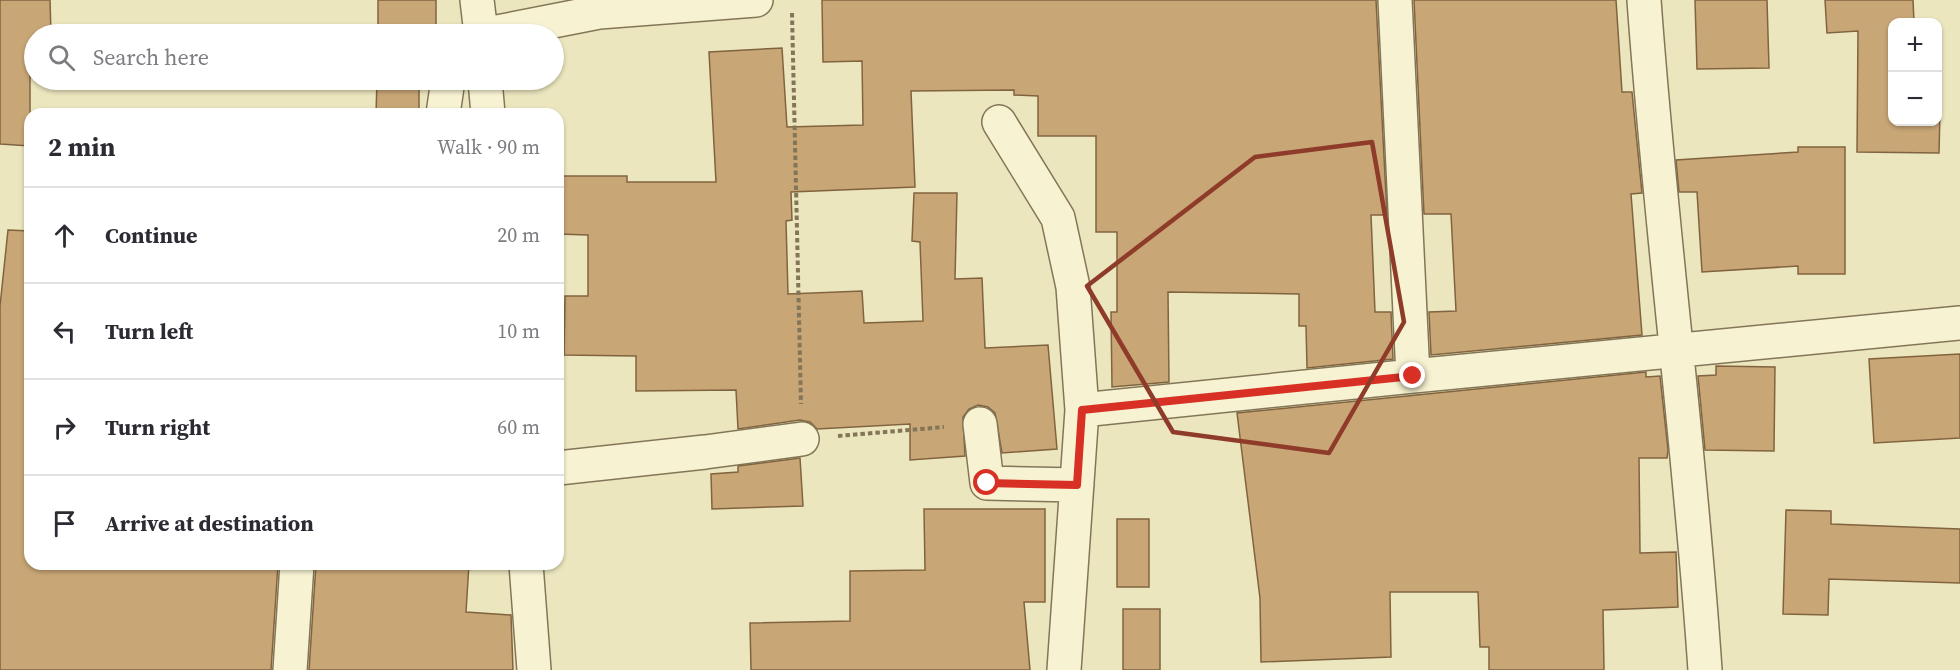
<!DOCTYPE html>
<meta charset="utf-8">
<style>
:root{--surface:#fff;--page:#f7f7f7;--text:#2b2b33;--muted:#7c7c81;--line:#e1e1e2}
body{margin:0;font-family:"Source Serif 4",serif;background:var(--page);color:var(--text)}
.controls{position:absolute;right:18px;top:18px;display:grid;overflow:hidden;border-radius:12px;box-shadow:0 2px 4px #0004}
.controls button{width:54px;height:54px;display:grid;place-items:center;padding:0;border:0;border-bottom:2px solid var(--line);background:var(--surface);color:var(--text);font:30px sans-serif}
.stop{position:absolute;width:18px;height:18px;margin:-14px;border:4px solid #d93025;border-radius:50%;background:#fff}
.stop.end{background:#d93025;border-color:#fff;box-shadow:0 2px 6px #0008}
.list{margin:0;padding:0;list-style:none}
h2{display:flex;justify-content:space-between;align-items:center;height:78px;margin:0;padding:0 24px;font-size:26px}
h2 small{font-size:20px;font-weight:400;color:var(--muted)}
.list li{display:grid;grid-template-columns:39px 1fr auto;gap:18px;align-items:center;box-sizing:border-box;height:96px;padding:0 24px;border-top:2px solid var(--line)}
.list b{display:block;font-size:22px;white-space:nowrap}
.list em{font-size:20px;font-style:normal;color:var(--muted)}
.icon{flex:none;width:33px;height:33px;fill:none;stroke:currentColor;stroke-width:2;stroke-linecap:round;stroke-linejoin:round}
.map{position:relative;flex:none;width:1960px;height:670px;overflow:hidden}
.search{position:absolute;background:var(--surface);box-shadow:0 2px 4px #0004;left:24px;top:24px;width:540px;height:66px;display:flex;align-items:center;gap:15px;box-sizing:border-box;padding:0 21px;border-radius:33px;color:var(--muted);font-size:22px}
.panel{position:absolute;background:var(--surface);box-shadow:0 2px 4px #0004;left:24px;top:108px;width:540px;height:462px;border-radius:18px}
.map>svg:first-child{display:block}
</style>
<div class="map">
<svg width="1960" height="670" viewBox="0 0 1960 670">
<rect width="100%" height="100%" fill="#ebe6be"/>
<path fill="#c8a676" stroke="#81643f" stroke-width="1.5" d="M 0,0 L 50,0 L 51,34 L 34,34 L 34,69 L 30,70 L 30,146 L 0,144 Z
M 378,0 L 436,0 L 436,34 L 378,34 Z
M 822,0 L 1376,0 L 1387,215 L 1371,215 L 1375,312 L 1391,312 L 1393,359 L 1307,368 L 1306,326 L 1299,326 L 1299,294 L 1168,292 L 1169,382 L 1112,387 L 1111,312 L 1117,312 L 1117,232 L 1096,232 L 1096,136 L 1038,136 L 1038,96 L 1014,95 L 1014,90 L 911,91 L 915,187 L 791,192 L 792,220 L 786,221 L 788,294 L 862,291 L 864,323 L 923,321 L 920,242 L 912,241 L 914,193 L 957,193 L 955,279 L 982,278 L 985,348 L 1048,345 L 1057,449 L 1002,453 L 995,413 L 988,407 L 978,405 L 969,409 L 963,417 L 965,456 L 910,460 L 910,424 L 817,429 L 810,422 L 800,420 L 738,429 L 736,390 L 636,391 L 636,356 L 564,355 L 565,296 L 588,296 L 588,235 L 558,234 L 558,176 L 627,176 L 627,182 L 716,182 L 709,52 L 782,48 L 787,127 L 863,125 L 862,61 L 823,62 Z
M 1414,0 L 1616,0 L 1622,92 L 1632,92 L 1642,193 L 1631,194 L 1642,335 L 1431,355 L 1429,312 L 1456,311 L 1451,214 L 1424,214 Z
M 1695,0 L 1767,0 L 1769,68 L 1697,69 Z
M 1825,0 L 1913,0 L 1914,22 L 1893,22 L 1893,122 L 1938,122 L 1938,72 L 1941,72 L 1939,153 L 1857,152 L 1858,31 L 1827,33 Z
M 377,80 L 419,80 L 419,114 L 376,114 Z
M 1798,147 L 1845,147 L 1845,274 L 1798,274 L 1798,266 L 1702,272 L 1697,192 L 1679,192 L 1676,160 L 1798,152 Z
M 8,230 L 30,231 L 30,564 L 278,564 L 271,670 L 0,670 L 0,306 Z
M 1960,354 L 1960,438 L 1874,443 L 1869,359 Z
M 1716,366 L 1775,367 L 1774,451 L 1705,450 L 1698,376 L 1716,375 Z
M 1646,372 L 1646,377 L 1660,376 L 1668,450 L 1667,458 L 1639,458 L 1640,553 L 1676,552 L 1678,607 L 1603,610 L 1604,670 L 1489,670 L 1489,647 L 1480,647 L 1478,592 L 1390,592 L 1391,657 L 1261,662 L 1260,598 L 1237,413 Z
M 800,458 L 803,506 L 712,509 L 711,474 L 738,472 L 738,466 Z
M 924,509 L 1045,509 L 1045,602 L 1024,602 L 1030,670 L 751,670 L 750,623 L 850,621 L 850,571 L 925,570 Z
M 1786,510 L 1831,511 L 1831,524 L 1960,529 L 1960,583 L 1829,579 L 1828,615 L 1783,614 Z
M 1117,519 L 1149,519 L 1149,587 L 1117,587 Z
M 316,564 L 469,564 L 466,612 L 511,615 L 513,670 L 309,670 Z
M 1123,609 L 1160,609 L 1160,670 L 1123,670 Z"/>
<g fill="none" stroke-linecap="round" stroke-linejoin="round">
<defs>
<path id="minor" d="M 477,0 L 481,34
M 1395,0 L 1413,376 L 1960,323
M 1644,0 C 1660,224 1690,446 1705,670
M 487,34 L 599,12 L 756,0
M 485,80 L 488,114
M 443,114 L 448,80
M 999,122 L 1058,218 L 1073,287 L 1082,410
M 980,424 L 987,483 L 1077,485
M 558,468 L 705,452 L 802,439
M 526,564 L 534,670
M 290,670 L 297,564
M 1064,670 L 1082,410 L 1413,376"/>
</defs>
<use href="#minor" stroke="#837658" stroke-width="36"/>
<path stroke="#837658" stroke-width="4" stroke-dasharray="4.5 3" stroke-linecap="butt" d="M 792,13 L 801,404
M 838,436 L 944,427"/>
<use href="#minor" stroke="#f7f2d1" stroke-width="33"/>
</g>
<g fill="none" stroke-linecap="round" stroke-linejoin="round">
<path stroke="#d93025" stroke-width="8" d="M 987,483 L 1077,485 L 1082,410 L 1413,376"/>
</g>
<path fill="none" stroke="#8f3b2a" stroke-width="4.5" stroke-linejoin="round" d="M 1372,142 L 1404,322 L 1329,453 L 1173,432 L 1087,286 L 1255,157 Z"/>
</svg>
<div class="controls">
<button>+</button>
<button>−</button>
</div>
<div class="stop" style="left:987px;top:483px"></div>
<div class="stop end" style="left:1413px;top:376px"></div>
<div class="search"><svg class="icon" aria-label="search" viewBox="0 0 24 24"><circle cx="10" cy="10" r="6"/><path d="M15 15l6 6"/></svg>Search here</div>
<section class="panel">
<h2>2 min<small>Walk · 90 m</small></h2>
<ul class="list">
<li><svg class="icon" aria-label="ahead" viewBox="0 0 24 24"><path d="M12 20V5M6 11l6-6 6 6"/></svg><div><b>Continue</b></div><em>20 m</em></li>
<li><svg class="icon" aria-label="left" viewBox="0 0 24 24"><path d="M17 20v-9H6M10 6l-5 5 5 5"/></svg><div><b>Turn left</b></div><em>10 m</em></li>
<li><svg class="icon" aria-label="right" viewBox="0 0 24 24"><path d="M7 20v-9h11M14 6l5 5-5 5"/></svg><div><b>Turn right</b></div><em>60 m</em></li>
<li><svg class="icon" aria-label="arrive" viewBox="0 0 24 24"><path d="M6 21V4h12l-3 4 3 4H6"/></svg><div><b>Arrive at destination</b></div></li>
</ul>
</section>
</div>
